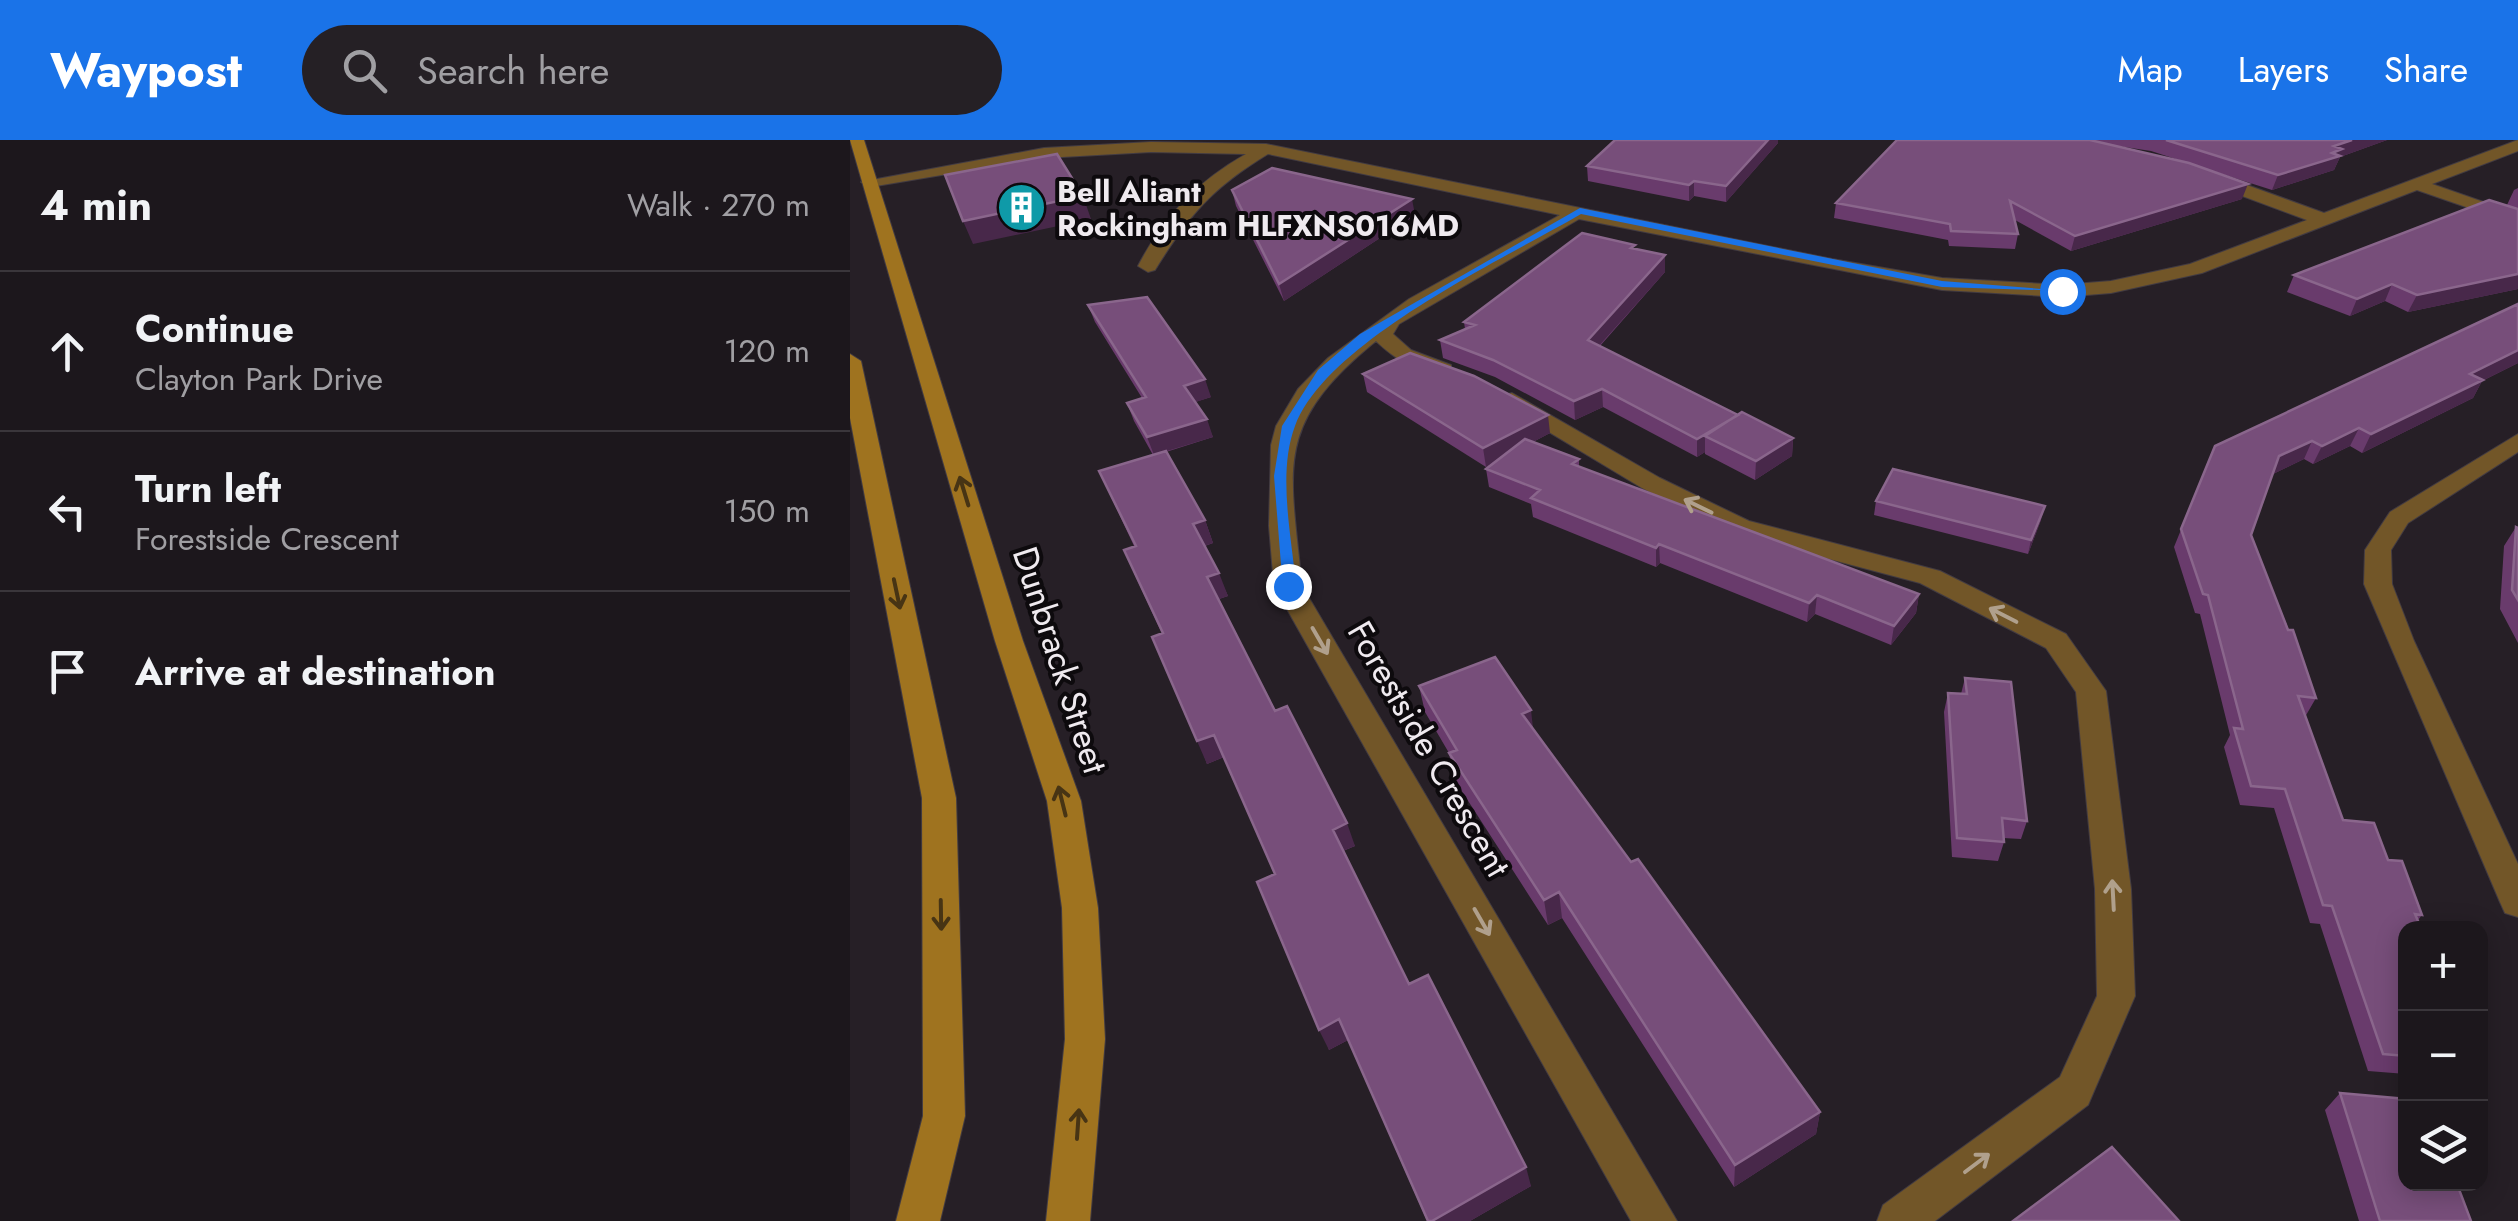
<!DOCTYPE html>
<meta charset="utf-8">
<style>
:root{--surface:#1c171c;--page:#252025;--text:#f1f3f6;--muted:#a09fa3;--line:#3a363b;--accent:#1a73e8}
body{margin:0;font-family:Jost,sans-serif;background:var(--page);color:var(--text)}
.controls{position:absolute;right:30px;bottom:30px;display:grid;overflow:hidden;border-radius:20px;box-shadow:0 5px 25px #0003}
.controls button{width:90px;height:90px;display:grid;place-items:center;padding:0;border:0;border-bottom:2px solid var(--line);background:var(--surface);color:var(--text);font:50px sans-serif}
.stop{position:absolute;width:30px;height:30px;margin:-22px;border:8px solid #1a73e8;border-radius:50%;background:#fff}
.stop.end{background:#1a73e8;border-color:#fff;box-shadow:0 2px 10px #0008}
.list{margin:0;padding:0;list-style:none}
h2{display:flex;justify-content:space-between;align-items:center;height:130px;margin:0;padding:0 40px;font-size:42px}
h2 small{font-size:32px;font-weight:400;color:var(--muted)}
.list li{display:grid;grid-template-columns:65px 1fr auto;gap:30px;align-items:center;box-sizing:border-box;height:160px;padding:0 40px;border-top:2px solid var(--line)}
.list b{display:block;font-size:38px;white-space:nowrap}
.list p{margin:0;font-size:32px;white-space:nowrap;color:var(--muted)}
.list em{font-size:32px;font-style:normal;color:var(--muted)}
.icon{flex:none;width:55px;height:55px;fill:none;stroke:currentColor;stroke-width:2;stroke-linecap:round;stroke-linejoin:round}
.map{position:relative;flex:none;width:1668px;height:1081px;overflow:hidden}
header{display:flex;align-items:center;gap:60px;box-sizing:border-box;height:140px;padding:0 50px;background:var(--accent);color:#fff}
header strong{font-size:48px}
nav{display:flex;gap:55px;margin-inline-start:auto;font-size:35px}
.search{width:700px;height:90px;background:var(--page);display:flex;align-items:center;gap:25px;box-sizing:border-box;padding:0 35px;border-radius:55px;color:var(--muted);font-size:38px}
main{display:flex}
aside{flex:1;background:var(--surface)}
.map>svg:first-child{display:block}
</style>
<header>
<strong>Waypost</strong>
<div class="search"><svg class="icon" aria-label="search" viewBox="0 0 24 24"><circle cx="10" cy="10" r="6"/><path d="M15 15l6 6"/></svg>Search here</div>
<nav><a>Map</a><a>Layers</a><a>Share</a></nav>
</header>
<main>
<aside>
<h2>4 min<small>Walk · 270 m</small></h2>
<ul class="list">
<li><svg class="icon" aria-label="ahead" viewBox="0 0 24 24"><path d="M12 20V5M6 11l6-6 6 6"/></svg><div><b>Continue</b><p>Clayton Park Drive</p></div><em>120 m</em></li>
<li><svg class="icon" aria-label="left" viewBox="0 0 24 24"><path d="M17 20v-9H6M10 6l-5 5 5 5"/></svg><div><b>Turn left</b><p>Forestside Crescent</p></div><em>150 m</em></li>
<li><svg class="icon" aria-label="arrive" viewBox="0 0 24 24"><path d="M6 21V4h12l-3 4 3 4H6"/></svg><div><b>Arrive at destination</b></div></li>
</ul>
</aside>
<div class="map">
<svg width="1668" height="1081" viewBox="0 0 1668 1081">
<rect width="100%" height="100%" fill="#261f26"/>
<g fill="none" stroke-linecap="round" stroke-linejoin="round">
<defs>
<path id="street" d="M 1668,0 L 1668,11 L 1582,44 L 1668,74 L 1668,85 L 1567,50 L 1352,133 L 1261,153 L 1212,157 L 1092,150 L 729,79 L 549,184 L 543,194 L 561,210 L 601,225 L 601,235 C 574,240 544,218 526,201 C 423,285 440,325 452,446 L 827,1081 L 781,1081 L 424,446 L 419,386 L 421,305 L 426,286 L 448,249 L 478,218 L 559,159 L 710,75 L 418,14 C 362,48 339,75 305,130 L 298,132 L 288,126 C 314,76 348,41 396,14 L 301,12 L 194,18 L 20,47 L 11,42 L 194,8 L 301,2 L 416,4 L 982,119 L 1092,138 L 1212,145 L 1261,141 L 1340,124 L 1457,80 L 1352,41 L 1352,33 L 1364,33 L 1474,73 Z
M 662,253 L 810,338 L 899,381 L 1090,431 L 1216,494 L 1256,551 L 1281,749 L 1285,856 L 1244,951 L 1238,965 L 1085,1081 L 1027,1081 L 1033,1065 L 1210,937 L 1247,856 L 1245,749 L 1226,552 L 1196,508 L 1070,443 L 881,393 L 792,348 L 654,265 L 654,255 Z
M 1668,294 L 1668,312 L 1558,383 L 1541,410 L 1542,444 L 1564,501 L 1668,724 L 1668,777 L 1655,773 L 1650,762 L 1514,444 L 1515,410 L 1540,372 Z"/>
<path id="secondary" d="M 0,0 L 14,0 L 173,501 L 231,661 L 248,768 L 255,899 L 240,1081 L 196,1081 L 215,899 L 212,768 L 197,661 L 145,501 Z
M 0,214 L 11,221 L 106,658 L 115,976 L 90,1081 L 46,1081 L 73,976 L 72,658 L 0,278 Z"/>
</defs>
<use href="#street" stroke="#423b42" stroke-width="2"/>
<use href="#secondary" stroke="#423b42" stroke-width="2"/>
<use href="#street" fill="#725628" fill-rule="evenodd"/>
<use href="#secondary" fill="#9f731f" fill-rule="evenodd"/>
</g>
<path fill="#693b6c" fill-rule="evenodd" d="M 1047,0 L 1537,0 L 1490,17 L 1484,30 L 1422,50 L 1347,26 L 1392,59 L 1221,111 L 1165,80 L 1168,94 L 1165,109 L 1099,106 L 1098,100 L 984,78 L 986,63 ZM 1268,6 L 1301,11 L 1335,22 Z
M 928,3 L 876,62 L 844,56 L 839,61 L 738,41 L 737,26 Z
M 1668,48 L 1668,149 L 1558,172 L 1535,161 L 1500,176 L 1437,152 L 1444,135 L 1657,65 L 1664,50 Z
M 382,50 L 565,75 L 434,161 L 386,66 Z
M 785,109 L 815,115 L 815,132 L 750,206 L 888,275 L 943,298 L 942,316 L 905,340 L 855,314 L 855,312 L 847,317 L 753,267 L 725,280 L 645,237 L 593,218 L 590,200 L 615,189 L 614,182 Z
M 1668,164 L 1668,223 L 1632,241 L 1623,258 L 1512,313 L 1500,306 L 1463,324 L 1454,319 L 1423,334 L 1401,395 L 1466,558 L 1455,577 L 1493,680 L 1538,720 L 1572,775 L 1568,780 L 1556,788 L 1556,934 L 1518,931 L 1470,784 L 1460,783 L 1424,668 L 1390,665 L 1374,607 L 1380,595 L 1350,474 L 1345,473 L 1324,407 L 1365,306 Z
M 238,165 L 361,257 L 345,262 L 363,297 L 316,312 L 355,380 L 363,403 L 355,406 L 378,456 L 369,459 L 425,571 L 505,706 L 493,711 L 559,844 L 681,1046 L 620,1081 L 577,1081 L 498,900 L 479,910 L 425,734 L 374,617 L 357,624 L 312,494 L 284,433 L 284,406 L 249,331 L 303,315 L 284,281 L 277,263 L 292,258 L 245,182 Z
M 513,234 L 700,293 L 683,302 L 729,319 L 729,327 L 1069,454 L 1066,473 L 1041,505 L 965,474 L 957,482 L 810,423 L 806,427 L 683,377 L 681,364 L 639,347 L 636,329 L 644,323 L 636,327 L 517,252 Z
M 1026,361 L 1191,380 L 1178,414 L 1024,375 Z
M 1666,387 L 1668,388 L 1668,503 L 1650,469 L 1654,406 Z
M 1115,538 L 1177,681 L 1171,699 L 1153,698 L 1154,702 L 1148,721 L 1102,717 L 1094,572 L 1098,553 L 1111,554 Z
M 569,546 L 683,589 L 781,722 L 970,972 L 966,994 L 884,1047 L 712,778 L 698,785 L 604,639 L 599,613 L 575,572 Z
M 1490,953 L 1621,1081 L 1509,1081 L 1475,970 Z"/>
<path fill="#48284a" d="M 918,0 L 928,0 L 928,3 L 876,62 L 876,46 Z
M 1502,0 L 1537,0 L 1490,17 L 1484,30 L 1422,50 L 1428,35 L 1484,6 Z
M 844,41 L 844,56 L 839,61 L 839,45 Z
M 1398,44 L 1392,59 L 1221,111 L 1225,96 Z
M 233,56 L 241,79 L 123,104 L 113,81 Z
M 562,59 L 565,75 L 434,161 L 429,144 Z
M 815,115 L 815,132 L 739,217 L 738,200 Z
M 1668,134 L 1668,149 L 1558,172 L 1567,155 Z
M 1542,144 L 1535,161 L 1500,176 L 1507,159 Z
M 1668,210 L 1668,223 L 1632,241 L 1623,258 L 1512,313 L 1521,294 L 1620,234 Z
M 355,239 L 361,257 L 340,264 L 334,246 Z
M 752,249 L 753,267 L 725,280 L 724,261 Z
M 698,275 L 700,293 L 636,327 L 633,308 Z
M 888,275 L 855,296 L 855,312 L 847,317 L 847,299 Z
M 357,279 L 363,297 L 304,315 L 297,297 Z
M 1509,288 L 1500,306 L 1463,324 L 1472,306 Z
M 943,298 L 942,316 L 905,340 L 906,321 Z
M 1462,301 L 1454,319 L 1421,335 L 1429,316 Z
M 1195,366 L 1191,380 L 1178,414 L 1181,400 Z
M 355,380 L 363,403 L 351,407 L 343,384 Z
M 809,404 L 810,423 L 806,427 L 806,408 Z
M 369,433 L 378,456 L 366,460 L 357,437 Z
M 1069,454 L 1066,473 L 1041,505 L 1044,486 Z
M 967,455 L 965,474 L 957,482 L 959,463 Z
M 681,570 L 684,597 L 672,574 Z
M 364,595 L 374,617 L 357,624 L 347,601 Z
M 497,683 L 505,706 L 490,712 L 483,690 Z
M 709,752 L 712,778 L 698,785 L 694,760 Z
M 489,879 L 498,900 L 479,910 L 469,890 Z
M 970,972 L 966,994 L 884,1047 L 885,1025 Z
M 676,1027 L 681,1046 L 620,1081 L 582,1081 Z"/>
<path fill="#774e7a" stroke="#8a668c" stroke-width="2.5" d="M 765,0 L 918,0 L 876,46 L 844,41 L 839,45 L 737,26 Z
M 1047,0 L 1240,0 L 1339,23 L 1398,44 L 1225,96 L 1160,61 L 1168,94 L 1101,91 L 1100,84 L 986,63 Z
M 1316,0 L 1502,0 L 1484,6 L 1492,9 L 1482,13 L 1490,16 L 1428,35 Z
M 207,14 L 233,56 L 113,81 L 95,35 Z
M 422,28 L 562,59 L 429,144 L 382,50 Z
M 1639,60 L 1668,69 L 1668,134 L 1567,155 L 1542,144 L 1507,159 L 1444,135 Z
M 732,93 L 785,105 L 781,108 L 815,115 L 738,200 L 888,275 L 847,299 L 752,249 L 724,261 L 643,220 L 590,200 L 625,185 L 614,182 Z
M 297,157 L 355,239 L 334,246 L 357,279 L 297,297 L 277,263 L 296,257 L 238,165 Z
M 1668,164 L 1668,210 L 1620,234 L 1633,240 L 1521,294 L 1509,288 L 1472,306 L 1462,301 L 1429,316 L 1401,395 L 1438,490 L 1443,490 L 1466,558 L 1448,556 L 1493,680 L 1524,683 L 1538,720 L 1552,721 L 1572,775 L 1565,774 L 1571,788 L 1556,788 L 1556,916 L 1533,914 L 1482,766 L 1473,765 L 1435,649 L 1401,646 L 1384,588 L 1393,589 L 1358,455 L 1353,454 L 1331,389 L 1365,306 Z
M 560,213 L 624,236 L 698,275 L 633,308 L 513,234 Z
M 892,272 L 943,298 L 906,321 L 855,296 Z
M 675,299 L 729,319 L 722,324 L 1069,454 L 1044,486 L 967,455 L 959,463 L 809,404 L 806,408 L 681,358 L 690,350 L 636,329 Z
M 316,311 L 355,380 L 343,384 L 369,433 L 357,437 L 425,571 L 437,566 L 497,683 L 483,690 L 559,844 L 578,835 L 676,1027 L 582,1081 L 578,1081 L 489,879 L 469,890 L 407,742 L 425,734 L 364,595 L 347,601 L 302,497 L 313,493 L 274,410 L 286,406 L 249,331 Z
M 1043,329 L 1195,366 L 1181,400 L 1026,361 Z
M 1666,387 L 1668,388 L 1668,460 L 1662,450 Z
M 645,517 L 681,570 L 672,574 L 781,722 L 788,719 L 970,972 L 885,1025 L 709,752 L 694,760 L 599,613 L 607,610 L 569,546 Z
M 1115,538 L 1161,542 L 1177,681 L 1152,678 L 1154,702 L 1107,698 L 1098,553 L 1117,554 Z
M 1490,953 L 1556,959 L 1556,1044 L 1607,1044 L 1621,1081 L 1530,1081 Z
M 1262,1007 L 1329,1081 L 1163,1081 Z"/>
<defs><path id="oneway-shaft" d="M-6 0H5M1.5-3L5.5 0L1.5 3" fill="none" stroke-width="1.6" stroke-linecap="round" stroke-linejoin="round" transform="scale(2.5)"/></defs>
<g stroke="#473414">
<use href="#oneway-shaft" transform="translate(114 351) rotate(-107)"/>
<use href="#oneway-shaft" transform="translate(47 454) rotate(78)"/>
<use href="#oneway-shaft" transform="translate(212 661) rotate(-104)"/>
<use href="#oneway-shaft" transform="translate(91 775) rotate(89)"/>
<use href="#oneway-shaft" transform="translate(228 984) rotate(-86)"/>
</g>
<g stroke="#b0a08c">
<use href="#oneway-shaft" transform="translate(848 366) rotate(-154)"/>
<use href="#oneway-shaft" transform="translate(1153 475) rotate(-153)"/>
<use href="#oneway-shaft" transform="translate(470 501) rotate(60)"/>
<use href="#oneway-shaft" transform="translate(1263 755) rotate(-93)"/>
<use href="#oneway-shaft" transform="translate(632 782) rotate(60)"/>
<use href="#oneway-shaft" transform="translate(1127 1023) rotate(-37)"/>
</g>
<path fill="#1a73e8" d="M 730,68 L 1092,141 L 1218,151 L 1092,147 L 731,74 C 652,120 477,201 445,286 C 427,334 442,397 446,446 L 433,450 L 424,336 L 432,286 L 468,230 L 510,194 Z"/>
<defs>
<symbol id="building-disc" viewBox="-11 -11 22 22"><circle r="9.5" fill="#0f9aa8" stroke="#0d0a0d"/><path d="M-4-6H4V6H1V3H-1V6H-4ZM-2.5-4.3h1.7v1.8h-1.7ZM.8-4.3h1.7v1.8H.8ZM-2.5-1h1.7V.8h-1.7ZM.8-1h1.7V.8H.8Z" fill="#fff"/></symbol>
</defs>
<g fill-rule="evenodd">
<use href="#building-disc" x="144" y="40" width="55" height="55"/>
</g>
<g text-anchor="middle" dominant-baseline="central" stroke-width="8" stroke-linejoin="round" paint-order="stroke">
<g font-size="30" font-weight="bold" fill="#efeaef" stroke="#0d0a0d" text-anchor="start">
<text x="207" y="51">Bell Aliant<tspan x="207" dy="34">Rockingham HLFXNS016MD</tspan></text>
</g>
<g font-size="35" fill="#efeaef" stroke="#0d0a0d">
<text transform="translate(210 520) rotate(72)">Dunbrack Street</text>
<text transform="translate(579 609) rotate(60)">Forestside Crescent</text>
</g>
</g>
</svg>
<div class="controls">
<button>+</button>
<button>−</button>
<button><svg class="icon" aria-label="layers" viewBox="0 0 24 24"><path d="M12 4l9 5-9 5-9-5zM3 14l9 5 9-5"/></svg></button>
</div>
<div class="stop" style="left:1212px;top:151px"></div>
<div class="stop end" style="left:438px;top:446px"></div>
</div>
</main>
